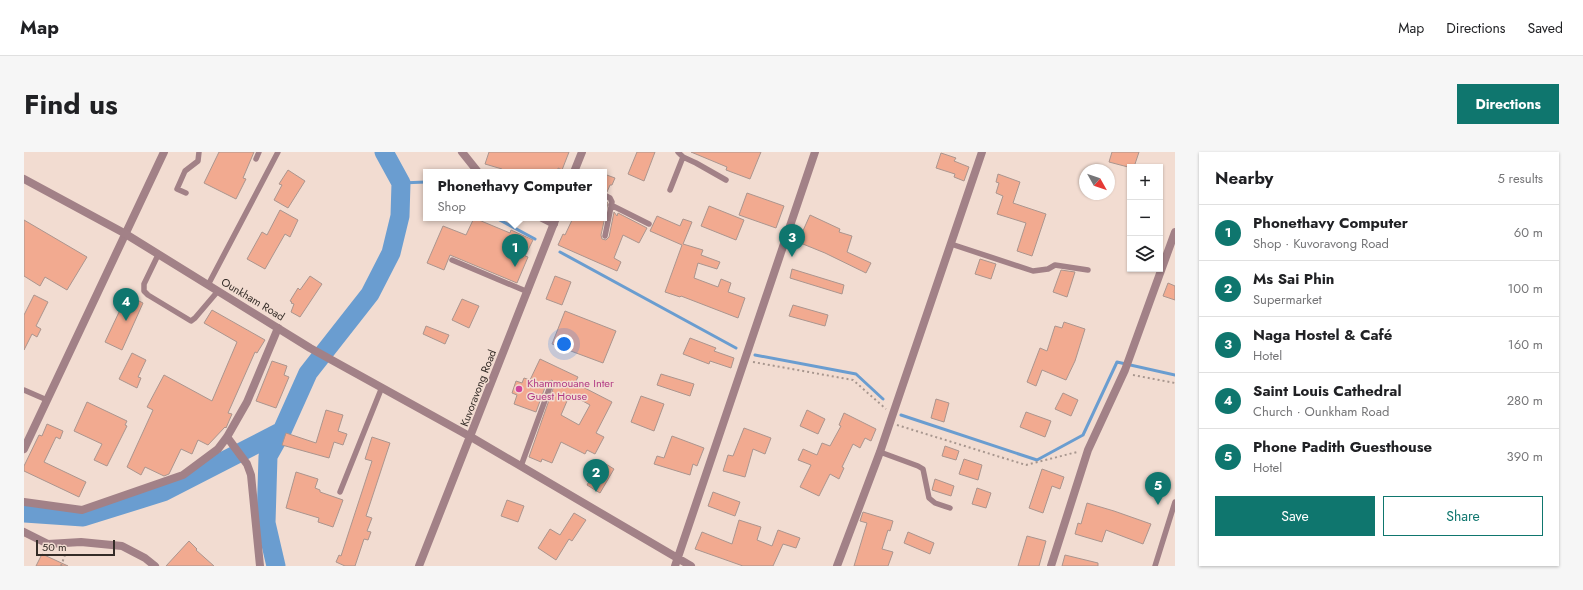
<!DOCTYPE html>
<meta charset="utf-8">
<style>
:root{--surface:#fff;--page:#f6f6f6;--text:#202124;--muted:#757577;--line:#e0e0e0;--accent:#0f766e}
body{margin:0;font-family:Jost,sans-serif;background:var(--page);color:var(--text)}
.controls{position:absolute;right:12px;top:12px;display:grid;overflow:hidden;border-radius:0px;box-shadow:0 1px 3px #0004}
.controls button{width:36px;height:36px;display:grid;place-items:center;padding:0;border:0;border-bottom:1px solid var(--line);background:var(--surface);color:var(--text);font:20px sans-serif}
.compass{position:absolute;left:1055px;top:12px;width:36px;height:36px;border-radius:50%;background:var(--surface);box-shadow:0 1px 3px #0004;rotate:130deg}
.scale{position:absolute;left:12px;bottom:10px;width:79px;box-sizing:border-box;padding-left:4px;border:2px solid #342c27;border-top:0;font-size:11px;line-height:14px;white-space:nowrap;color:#342c27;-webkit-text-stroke:3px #f2dcd1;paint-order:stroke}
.you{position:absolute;left:540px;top:192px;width:14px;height:14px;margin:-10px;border:3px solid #fff;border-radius:50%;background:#1a73e8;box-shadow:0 0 0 6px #1a73e833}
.badge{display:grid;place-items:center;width:26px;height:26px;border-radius:50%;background:var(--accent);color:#fff;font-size:13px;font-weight:700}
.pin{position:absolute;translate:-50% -33px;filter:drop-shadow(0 1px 2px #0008)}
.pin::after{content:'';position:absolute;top:21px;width:14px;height:12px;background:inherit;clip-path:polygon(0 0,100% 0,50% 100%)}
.popup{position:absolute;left:399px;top:17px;width:184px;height:52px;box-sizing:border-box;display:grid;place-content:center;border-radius:0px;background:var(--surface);filter:drop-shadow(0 1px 3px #0005);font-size:13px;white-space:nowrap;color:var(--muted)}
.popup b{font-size:15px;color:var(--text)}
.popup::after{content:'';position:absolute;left:50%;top:100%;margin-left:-8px;border:8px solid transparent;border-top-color:var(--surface)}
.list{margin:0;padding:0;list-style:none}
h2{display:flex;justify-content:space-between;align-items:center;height:52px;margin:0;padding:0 16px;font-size:17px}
h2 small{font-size:13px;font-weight:400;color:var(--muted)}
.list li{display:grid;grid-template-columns:26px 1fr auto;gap:12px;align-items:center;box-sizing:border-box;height:56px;padding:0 16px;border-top:1px solid var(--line)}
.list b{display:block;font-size:15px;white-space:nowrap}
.list p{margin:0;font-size:13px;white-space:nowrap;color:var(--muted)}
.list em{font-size:13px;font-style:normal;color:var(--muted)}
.actions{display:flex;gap:8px;padding:12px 16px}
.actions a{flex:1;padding:9px 0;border:1px solid var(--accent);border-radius:0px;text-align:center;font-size:14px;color:var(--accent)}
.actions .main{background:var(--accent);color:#fff}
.icon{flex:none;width:22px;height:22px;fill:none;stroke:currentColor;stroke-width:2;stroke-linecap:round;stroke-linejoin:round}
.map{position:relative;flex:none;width:1151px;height:414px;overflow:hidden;border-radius:0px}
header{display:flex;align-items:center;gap:24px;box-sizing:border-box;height:56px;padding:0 20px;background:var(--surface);border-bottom:1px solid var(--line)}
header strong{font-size:19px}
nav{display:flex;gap:22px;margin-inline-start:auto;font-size:14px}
.intro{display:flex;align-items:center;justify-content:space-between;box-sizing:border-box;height:96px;padding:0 24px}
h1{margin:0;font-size:28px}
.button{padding:10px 18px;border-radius:0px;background:var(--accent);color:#fff;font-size:14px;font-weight:700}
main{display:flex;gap:24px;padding:0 24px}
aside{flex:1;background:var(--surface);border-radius:0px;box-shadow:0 1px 3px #0004}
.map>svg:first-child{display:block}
</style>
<header>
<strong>Map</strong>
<nav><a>Map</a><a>Directions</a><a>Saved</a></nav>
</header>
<div class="intro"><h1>Find us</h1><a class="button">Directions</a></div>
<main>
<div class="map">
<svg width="1151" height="414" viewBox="0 0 1151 414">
<rect width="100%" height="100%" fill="#f2dcd1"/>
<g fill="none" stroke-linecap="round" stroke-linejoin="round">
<path stroke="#6a9dd0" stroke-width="3" d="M 377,31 L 402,30
M 472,66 L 511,87
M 536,100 L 712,196
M 731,203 L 832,222 L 859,247
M 877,263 L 1013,308 L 1059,283 L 1093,210 L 1151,223"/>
<path stroke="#6a9dd0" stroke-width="19" d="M 0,361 L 59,365 L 139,340 L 258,279 L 284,221 L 346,142 L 367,101 L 376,64 L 377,31 L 360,0
M 252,414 L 242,371 L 244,304 L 258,279"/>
</g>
<path fill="#f2aa90" stroke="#ab958e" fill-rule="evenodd" d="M 195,0 L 230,0 L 219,26 L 222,27 L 212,47 L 180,31 Z
M 465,0 L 545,0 L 538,18 L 534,16 L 534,20 L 477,20 L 478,17 L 461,12 Z
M 613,0 L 631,0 L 620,29 L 604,22 Z
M 667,0 L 737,0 L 726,27 L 702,18 L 703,15 Z
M 1088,0 L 1115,0 L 1110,15 L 1104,15 L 1085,10 Z
M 917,1 L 932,6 L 930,9 L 945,15 L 940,29 L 930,25 L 931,22 L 912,16 Z
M 264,18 L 281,29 L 264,56 L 250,48 L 258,33 L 255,32 Z
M 580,22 L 591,26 L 588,33 L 586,33 L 583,40 L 580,39 Z
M 974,22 L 996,30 L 989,51 L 1022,62 L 1008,104 L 993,99 L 1002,71 L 973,62 L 979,44 L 972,41 L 975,31 L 972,30 Z
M 723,41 L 760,54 L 752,76 L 715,63 Z
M 580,48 L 584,51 L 577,83 L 578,87 L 582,88 L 585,85 L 590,60 L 593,64 L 594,61 L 623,76 L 615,91 L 599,83 L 590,106 L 597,110 L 593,119 L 534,93 L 539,82 L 541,83 L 549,66 L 580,66 Z
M 685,54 L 720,68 L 712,88 L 677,74 Z
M 256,58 L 274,68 L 266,85 L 261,82 L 241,117 L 223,107 L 238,80 L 243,83 Z
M 786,63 L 816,77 L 815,80 L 828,84 L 823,100 L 847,111 L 842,121 L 801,101 L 774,90 Z
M 633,64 L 656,74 L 659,67 L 668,70 L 659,92 L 679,98 L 677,103 L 696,110 L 693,117 L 674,111 L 670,126 L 694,135 L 697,127 L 707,131 L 704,140 L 721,146 L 714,166 L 657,144 L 656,145 L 641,140 L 658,93 L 626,79 Z
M 450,66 L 486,81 L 487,78 L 509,88 L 501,104 L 504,105 L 493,131 L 426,103 L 420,118 L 403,111 L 419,74 L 442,83 Z
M 0,68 L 63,105 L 43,138 L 21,125 L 16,134 L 0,124 Z
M 956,107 L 972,112 L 967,127 L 951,122 Z
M 768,117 L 820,133 L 818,142 L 766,126 Z
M 1037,118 L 1051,120 L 1043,145 L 1029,140 Z
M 286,124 L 298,132 L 276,165 L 267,160 L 270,152 L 267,151 L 268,150 L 266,149 L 274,136 L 276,138 Z
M 531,124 L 547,130 L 538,153 L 522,147 Z
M 1144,131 L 1151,134 L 1151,148 L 1139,144 Z
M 10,143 L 24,150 L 12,174 L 17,177 L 13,185 L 8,182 L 0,198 L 0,163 Z
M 103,143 L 119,151 L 98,198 L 81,190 Z
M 438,147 L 455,154 L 445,176 L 428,168 Z
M 769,153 L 804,163 L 801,174 L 765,164 Z
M 188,158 L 241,188 L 233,201 L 231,200 L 204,261 L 208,262 L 202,276 L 201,275 L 184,293 L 174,288 L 168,302 L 157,297 L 145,322 L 140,324 L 121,315 L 117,323 L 103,315 L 129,258 L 123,255 L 140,223 L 188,249 L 213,190 L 180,171 Z
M 541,159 L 592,179 L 579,211 L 528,192 Z
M 1040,170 L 1061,177 L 1051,209 L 1042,228 L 1018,218 L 1012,234 L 1003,230 L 1016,196 L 1023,199 L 1031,174 L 1038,176 Z
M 402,174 L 425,183 L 421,192 L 399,182 Z
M 666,186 L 692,196 L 690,199 L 710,206 L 707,216 L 686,209 L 685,212 L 659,202 Z
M 108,201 L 122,208 L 114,225 L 117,226 L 113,236 L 95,227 Z
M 516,207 L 554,225 L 551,231 L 588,250 L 572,281 L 580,285 L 571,302 L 563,298 L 561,302 L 537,290 L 528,311 L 518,307 L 517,310 L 505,305 L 531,231 L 528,228 L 523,230 L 512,260 L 490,252 L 493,243 L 488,241 L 492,229 L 498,231 L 500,226 L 506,228 ZM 546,242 L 566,253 L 555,273 L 537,263 Z
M 248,209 L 263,214 L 260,223 L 265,225 L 252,256 L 232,249 Z
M 637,222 L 670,232 L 666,244 L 633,233 Z
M 1039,241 L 1054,248 L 1047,264 L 1031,257 Z
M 617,244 L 640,252 L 630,279 L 607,270 Z
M 912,247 L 925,251 L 920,270 L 907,266 Z
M 63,250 L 103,269 L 101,273 L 103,274 L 83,314 L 70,308 L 78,292 L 50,279 Z
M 302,258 L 319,263 L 314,279 L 323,282 L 319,293 L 310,290 L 305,306 L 258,293 L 262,281 L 292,291 Z
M 783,258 L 801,267 L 794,282 L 776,274 Z
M 1002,260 L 1027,269 L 1021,285 L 996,275 Z
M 820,261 L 852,277 L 847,289 L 841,286 L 836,296 L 829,292 L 818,315 L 820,316 L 815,327 L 806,322 L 795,344 L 776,335 L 787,313 L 774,308 L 779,297 L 793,303 L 798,291 L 806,294 L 817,274 L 815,273 Z
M 23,272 L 39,279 L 36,287 L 32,285 L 20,310 L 62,330 L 55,345 L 0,319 L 0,314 L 15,283 L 18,284 Z
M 720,276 L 747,286 L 741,302 L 729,297 L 721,325 L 699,319 L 704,303 L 709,304 Z
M 648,284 L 680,296 L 673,314 L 669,312 L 666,323 L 630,312 L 633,304 L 640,306 Z
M 348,285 L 366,291 L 342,364 L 348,366 L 343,379 L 347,380 L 344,388 L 340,387 L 331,414 L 321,414 L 312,410 L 315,403 L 317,404 L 348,309 L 341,307 Z
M 921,294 L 935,299 L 932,308 L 918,304 Z
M 940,307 L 958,313 L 954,328 L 935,322 Z
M 577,309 L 590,317 L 576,341 L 563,333 Z
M 1018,317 L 1040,325 L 1036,337 L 1028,334 L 1019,361 L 1005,356 Z
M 272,320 L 294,327 L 291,336 L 296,338 L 296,340 L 319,348 L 309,375 L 294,370 L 295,366 L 262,356 Z
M 911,327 L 930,334 L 927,344 L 908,338 Z
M 953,336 L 967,341 L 962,356 L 948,352 Z
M 689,340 L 716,350 L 711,364 L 684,354 Z
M 483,348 L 500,354 L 494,370 L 477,364 Z
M 1063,351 L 1090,359 L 1127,372 L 1119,392 L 1082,378 L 1078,390 L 1051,382 L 1054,371 L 1057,372 Z
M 839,360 L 869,369 L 866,379 L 864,378 L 858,397 L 869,400 L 864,414 L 830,414 L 843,371 L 836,369 Z
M 550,361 L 562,368 L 548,389 L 545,387 L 532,408 L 514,396 L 526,377 L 536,383 Z
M 715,368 L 737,375 L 733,388 L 748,394 L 754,378 L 776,386 L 772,396 L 759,392 L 749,414 L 719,414 L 671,397 L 678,380 L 708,392 Z
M 884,380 L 910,391 L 906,402 L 880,391 Z
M 1003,384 L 1022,389 L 1015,414 L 994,414 Z
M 165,389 L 173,397 L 172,398 L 190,414 L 142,414 Z
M 18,402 L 44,414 L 12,414 Z
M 1041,403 L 1074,411 L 1074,414 L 1038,414 Z"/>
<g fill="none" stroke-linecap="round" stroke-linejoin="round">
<path stroke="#a7968e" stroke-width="2" stroke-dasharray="2 3" stroke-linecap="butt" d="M 729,210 L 829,228 L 862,257
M 1109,223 L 1151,231
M 873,273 L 1002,313 L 1053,300
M 37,414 L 42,400"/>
<path stroke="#a28187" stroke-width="5.5" d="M 659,5 L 672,11 L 702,28
M 232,7 L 235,0
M 646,38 L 659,5 L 654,0
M 162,41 L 153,37 L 161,19 L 174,9 L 175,0
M 580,43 L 586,46 L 588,50 L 581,84
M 587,53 L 625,72
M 927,92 L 1009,119 L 1024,117 L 1031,113 L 1064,118
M 134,103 L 120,132 L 120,139 L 124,143 L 167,169 L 171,166 L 194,139
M 428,108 L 504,140
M 184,133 L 254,0
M 0,238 L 23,248
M 856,300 L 894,314 L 899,317 L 905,346 L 911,351 L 926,356
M 497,314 L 527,232
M 316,340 L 358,235
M 1131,414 L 1151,350"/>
<path stroke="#a28187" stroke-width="8" d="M 438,0 L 454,20
M 518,66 L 530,72
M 203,285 L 223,312 L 227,323 L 236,414
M 447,285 L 667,414
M 0,297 L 140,0
M 0,350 L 58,358 L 159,323 L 194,297 L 203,285 L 223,250 L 254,176
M 0,380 L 24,392 L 57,390 L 98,394 L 121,406 L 131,414
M 651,414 L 791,0
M 813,414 L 856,300 L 958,0
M 1027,414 L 1064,298 L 1101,218 L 1151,80"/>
<path stroke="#a28187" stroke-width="8" d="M 550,20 L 558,0
M 0,27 L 100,81 L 286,196 L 447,285
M 395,414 L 532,66"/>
</g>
<circle fill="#d1479c" stroke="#f2dcd1" stroke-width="1.5" cx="495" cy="237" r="4"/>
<g text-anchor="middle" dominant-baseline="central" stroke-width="3" stroke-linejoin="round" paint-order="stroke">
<g font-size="11" fill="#342c27" stroke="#f2dcd1">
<text transform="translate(229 147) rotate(31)">Ounkham Road</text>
<text transform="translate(454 236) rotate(-69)">Kuvoravong Road</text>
</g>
<g font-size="11" fill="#b23c85" stroke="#f2dcd1" text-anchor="start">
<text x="503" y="231">Khammouane Inter<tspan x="503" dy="13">Guest House</tspan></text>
</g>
</g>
</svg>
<div class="controls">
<button>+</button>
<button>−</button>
<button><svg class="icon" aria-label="layers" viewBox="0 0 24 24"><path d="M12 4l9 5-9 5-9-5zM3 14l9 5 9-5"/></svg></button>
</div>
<svg class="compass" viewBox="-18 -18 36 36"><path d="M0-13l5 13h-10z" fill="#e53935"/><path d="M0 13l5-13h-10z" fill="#757577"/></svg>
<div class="scale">50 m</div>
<div class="you"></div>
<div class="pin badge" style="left:491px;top:115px">1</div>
<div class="popup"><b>Phonethavy Computer</b>Shop</div>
<div class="pin badge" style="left:572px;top:340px">2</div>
<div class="pin badge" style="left:768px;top:105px">3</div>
<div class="pin badge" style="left:102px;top:169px">4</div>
<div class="pin badge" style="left:1134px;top:353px">5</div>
</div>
<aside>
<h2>Nearby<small>5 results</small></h2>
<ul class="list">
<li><span class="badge">1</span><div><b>Phonethavy Computer</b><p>Shop · Kuvoravong Road</p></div><em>60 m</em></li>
<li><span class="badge">2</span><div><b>Ms Sai Phin</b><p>Supermarket</p></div><em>100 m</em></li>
<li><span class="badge">3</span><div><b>Naga Hostel &amp; Café</b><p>Hotel</p></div><em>160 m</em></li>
<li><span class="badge">4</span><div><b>Saint Louis Cathedral</b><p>Church · Ounkham Road</p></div><em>280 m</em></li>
<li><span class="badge">5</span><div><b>Phone Padith Guesthouse</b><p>Hotel</p></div><em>390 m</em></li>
</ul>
<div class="actions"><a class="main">Save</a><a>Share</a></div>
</aside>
</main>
